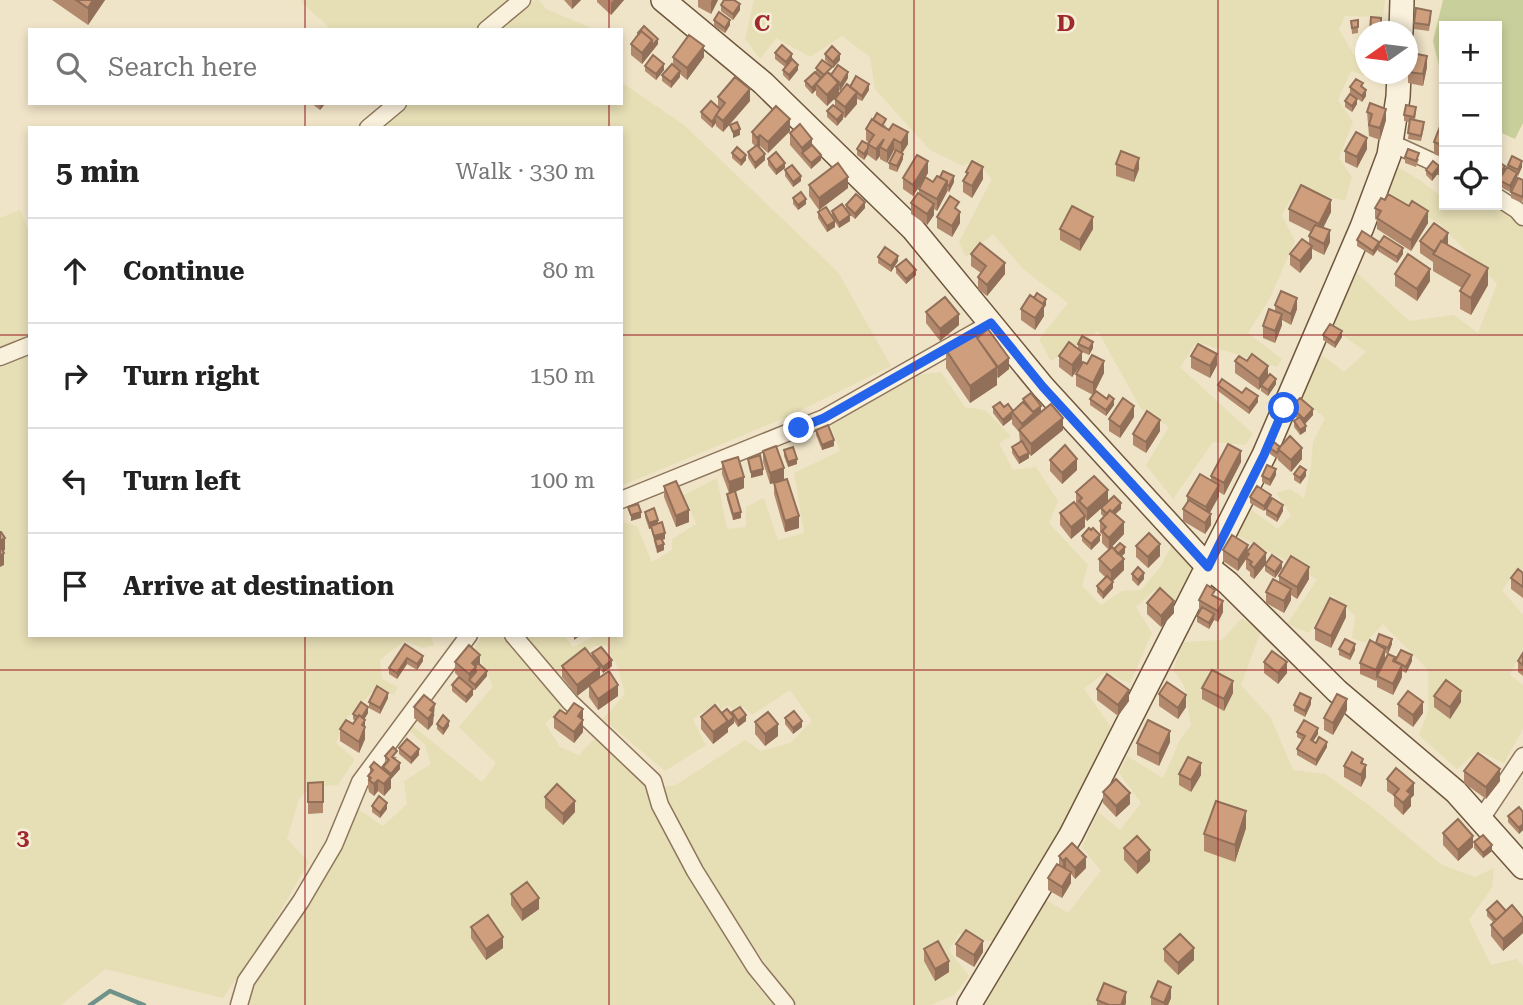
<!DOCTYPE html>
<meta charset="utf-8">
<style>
:root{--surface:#fff;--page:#f2f2f2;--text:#222;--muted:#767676;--line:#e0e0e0}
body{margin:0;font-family:"Roboto Serif",serif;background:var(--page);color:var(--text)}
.controls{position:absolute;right:21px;top:21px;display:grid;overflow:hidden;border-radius:0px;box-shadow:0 4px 10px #0003}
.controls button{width:63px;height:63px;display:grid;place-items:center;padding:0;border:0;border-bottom:2px solid var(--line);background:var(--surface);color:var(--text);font:35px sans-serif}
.compass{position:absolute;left:1355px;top:21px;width:63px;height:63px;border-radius:50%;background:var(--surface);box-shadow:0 4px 10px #0003;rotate:256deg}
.stop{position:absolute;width:21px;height:21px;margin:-16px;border:5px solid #2563eb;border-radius:50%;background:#fff}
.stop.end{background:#2563eb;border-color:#fff;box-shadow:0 2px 7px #0008}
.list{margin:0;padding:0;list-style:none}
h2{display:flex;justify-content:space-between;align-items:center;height:91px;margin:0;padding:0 28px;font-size:30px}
h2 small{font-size:23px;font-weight:400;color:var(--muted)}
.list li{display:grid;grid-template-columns:46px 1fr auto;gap:21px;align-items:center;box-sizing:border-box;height:105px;padding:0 28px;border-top:2px solid var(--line)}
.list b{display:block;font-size:26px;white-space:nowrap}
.list em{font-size:23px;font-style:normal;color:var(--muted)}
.icon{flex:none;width:38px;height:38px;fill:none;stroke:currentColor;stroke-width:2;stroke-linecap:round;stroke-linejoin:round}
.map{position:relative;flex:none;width:1523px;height:1005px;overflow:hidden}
.search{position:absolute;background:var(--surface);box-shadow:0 4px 10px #0003;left:28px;top:28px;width:595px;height:77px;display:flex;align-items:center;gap:18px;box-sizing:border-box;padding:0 24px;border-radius:0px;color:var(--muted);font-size:26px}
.panel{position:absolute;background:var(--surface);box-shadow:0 4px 10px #0003;left:28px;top:126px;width:595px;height:511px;border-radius:0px}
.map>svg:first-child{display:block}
</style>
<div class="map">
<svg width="1523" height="1005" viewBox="0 0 1523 1005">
<rect width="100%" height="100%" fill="#f0e4c8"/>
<path fill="#e6deb5" d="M 302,0 L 515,0 L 478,30 L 332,30 L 301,2 Z
M 535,0 L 539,0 L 546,9 L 596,30 L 498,30 Z
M 754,0 L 1385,0 L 1383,17 L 1345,16 L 1339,29 L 1353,54 L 1365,57 L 1366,74 L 1382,74 L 1381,81 L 1351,71 L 1338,100 L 1353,122 L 1339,158 L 1352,177 L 1345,201 L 1297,189 L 1282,215 L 1295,241 L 1270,298 L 1248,333 L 1282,359 L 1277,367 L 1197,342 L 1180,367 L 1253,434 L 1245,445 L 1213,442 L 1173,499 L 1146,465 L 1169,427 L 1141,409 L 1098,331 L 1051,361 L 1039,339 L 1068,303 L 1024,270 L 993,234 L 966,257 L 959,242 L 992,179 L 975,160 L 963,166 L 930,150 L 875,89 L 870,57 L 842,36 L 810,57 L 776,38 L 760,59 L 745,39 Z
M 621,82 L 684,125 L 838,272 L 891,366 L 789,416 L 621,486 L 621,128 L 377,128 L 408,103 L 621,103 Z
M 1394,165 L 1421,181 L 1444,199 L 1444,205 L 1454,207 L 1456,205 L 1495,205 L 1523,228 L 1523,574 L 1517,570 L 1502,590 L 1523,615 L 1523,649 L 1510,675 L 1523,685 L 1523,729 L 1504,763 L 1478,751 L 1457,769 L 1419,735 L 1428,711 L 1428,670 L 1383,624 L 1365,643 L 1352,638 L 1355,616 L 1332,595 L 1309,633 L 1287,624 L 1317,580 L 1291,563 L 1232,533 L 1243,504 L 1278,529 L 1291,515 L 1276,493 L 1290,489 L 1304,498 L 1311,467 L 1313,442 L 1325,418 L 1294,392 L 1314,349 L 1344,372 L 1366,352 L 1325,323 L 1351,267 L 1409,321 L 1454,315 L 1478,333 L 1497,284 L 1440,224 L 1381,190 Z
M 20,210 L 30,233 L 30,336 L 0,349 L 0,218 Z
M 30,355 L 30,635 L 430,635 L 434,645 L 423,648 L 404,641 L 380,660 L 382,679 L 398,687 L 394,695 L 376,688 L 347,718 L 336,743 L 355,759 L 338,785 L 311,787 L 299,799 L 287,839 L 309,862 L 264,939 L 223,998 L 105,969 L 61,1005 L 0,1005 L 0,368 Z
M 941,372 L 965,407 L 985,410 L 1011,436 L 999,443 L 1013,470 L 1036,467 L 1058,501 L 1049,523 L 1088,565 L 1082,586 L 1101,605 L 1122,591 L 1141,590 L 1161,566 L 1173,542 L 1198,562 L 1178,604 L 1155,590 L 1136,607 L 1152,633 L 1130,683 L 1104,673 L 1084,689 L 1113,730 L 1050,856 L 994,942 L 959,934 L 949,950 L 969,976 L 954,995 L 931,1005 L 796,1005 L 771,972 L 721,897 L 683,831 L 662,787 L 676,785 L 745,740 L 761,751 L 790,743 L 812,721 L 790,690 L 752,715 L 743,707 L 734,710 L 728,705 L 721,709 L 717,702 L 693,719 L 706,745 L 665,771 L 603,719 L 625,694 L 618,668 L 606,645 L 595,646 L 557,675 L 520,635 L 564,635 L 573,647 L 597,635 L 621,635 L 621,519 L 623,522 L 637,526 L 652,562 L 672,550 L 672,539 L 696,524 L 684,495 L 717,478 L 727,529 L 746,527 L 746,507 L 764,498 L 778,540 L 804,533 L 794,473 L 840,451 L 830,423 L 906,376 Z
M 1242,618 L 1261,631 L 1241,685 L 1271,718 L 1293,770 L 1325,774 L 1369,805 L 1442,865 L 1475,877 L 1494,868 L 1492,888 L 1469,920 L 1491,965 L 1517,959 L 1523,966 L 1523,1005 L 975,1005 L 1041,897 L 1068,913 L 1101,871 L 1082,847 L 1098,812 L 1120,830 L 1141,803 L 1119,773 L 1127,756 L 1163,778 L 1180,740 L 1191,725 L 1184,685 L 1173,670 L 1183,642 L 1222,640 Z
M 482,635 L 505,635 L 566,708 L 545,723 L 560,747 L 579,755 L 598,735 L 647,778 L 654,814 L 755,983 L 774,1005 L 243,1005 L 339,847 L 357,808 L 383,826 L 407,804 L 404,781 L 431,764 L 425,745 L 410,731 L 413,726 L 482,782 L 496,763 L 459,727 L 493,686 L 475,648 Z"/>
<path fill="#c9cf9b" d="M 1443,0 L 1523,0 L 1523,123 L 1515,139 L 1497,131 L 1497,26 L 1444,26 L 1444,87 L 1433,41 Z"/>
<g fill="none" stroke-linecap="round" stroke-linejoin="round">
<path stroke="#6f938a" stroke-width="4.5" d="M 90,1005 L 110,991 L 144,1005"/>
<defs>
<path id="street" d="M 486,30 L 522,0
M 368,128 L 398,103
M 1390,151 L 1398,146 L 1444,167
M 1497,197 L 1517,210 L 1523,217
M 0,357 L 30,345
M 621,500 L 824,418 L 991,323
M 513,635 L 570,702 L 653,781 L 660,805 L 695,871 L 755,967 L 786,1005
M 1481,819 L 1523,756
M 239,1005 L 246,981 L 301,901 L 334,845 L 360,782 L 469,635"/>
<path id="secondary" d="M 663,0 L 763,83 L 913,229 L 1043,387 L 1208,567 L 1228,583 L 1337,691 L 1456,792 L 1523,867
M 1401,32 L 1402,0
M 969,1005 L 1071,835 L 1264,455 L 1362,227 L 1389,155 L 1398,97 L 1399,74"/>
</defs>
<use href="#street" stroke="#8d765c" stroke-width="19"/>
<use href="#secondary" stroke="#6f573f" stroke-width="26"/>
<use href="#street" stroke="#faf1dc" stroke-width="16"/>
<use href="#secondary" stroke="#faf1dc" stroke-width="23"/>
</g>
<path fill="#b2896c" d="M 52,0 L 105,0 L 88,25 Z
M 564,0 L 581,0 L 572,9 Z
M 597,0 L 624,0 L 611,15 L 597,2 Z
M 698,0 L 718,0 L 711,14 L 698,7 Z
M 721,5 L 740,10 L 733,20 L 721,11 Z
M 1431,17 L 1429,31 L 1414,29 L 1414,23 Z
M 714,20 L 730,25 L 725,33 L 714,26 Z
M 1351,21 L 1358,27 L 1358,33 L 1352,34 Z
M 638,33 L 658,44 L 642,64 L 631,55 L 631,44 L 638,35 Z
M 775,53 L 792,59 L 798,70 L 789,81 L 783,75 L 783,70 L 785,67 L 775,59 Z
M 825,54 L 840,60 L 833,68 L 825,60 Z
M 673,57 L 704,57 L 687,80 L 680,74 L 680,77 L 671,88 L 662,81 L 662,75 L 673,65 Z
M 645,66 L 664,70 L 656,80 L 645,71 Z
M 1427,67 L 1423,86 L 1408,83 L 1408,72 Z
M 816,68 L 832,73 L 830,75 L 848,78 L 840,91 L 839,90 L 839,94 L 827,106 L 816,95 L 816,90 L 812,94 L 805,86 L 805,81 L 816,73 Z
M 850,87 L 869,90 L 862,101 L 857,99 L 857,104 L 845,118 L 843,117 L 843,119 L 837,126 L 827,117 L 827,111 L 835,107 L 835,99 Z
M 1350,87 L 1363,88 L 1366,96 L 1362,102 L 1350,93 Z
M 718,97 L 750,101 L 723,132 L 716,126 L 716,123 L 712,128 L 701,118 L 701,112 L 718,107 Z
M 1345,101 L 1357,104 L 1352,112 L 1345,107 Z
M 311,103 L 324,103 L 324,105 L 320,110 Z
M 1367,112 L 1386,120 L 1380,140 L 1369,136 Z
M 1416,112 L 1415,120 L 1424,127 L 1421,141 L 1408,139 L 1410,122 L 1404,121 L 1404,115 Z
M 1444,119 L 1444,158 L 1434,154 L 1434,142 Z
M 886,125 L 885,127 L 908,144 L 902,153 L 903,159 L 897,172 L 889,169 L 889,163 L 895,151 L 894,150 L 887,163 L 880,159 L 880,156 L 876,161 L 868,155 L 868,154 L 864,160 L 857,155 L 857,149 L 868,144 L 869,143 L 866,140 L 866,129 Z
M 790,131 L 768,153 L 760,146 L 759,147 L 765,160 L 755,169 L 748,158 L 748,152 L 755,146 L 752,143 L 752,132 Z
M 790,133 L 812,145 L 821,160 L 811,169 L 790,145 Z
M 1367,149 L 1357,168 L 1345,162 L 1345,151 Z
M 732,153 L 746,160 L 741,166 L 732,158 Z
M 1405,157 L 1419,159 L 1416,167 L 1405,163 Z
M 768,159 L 785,168 L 776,175 L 768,165 Z
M 1497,161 L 1505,170 L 1508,167 L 1508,165 L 1522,167 L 1510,192 L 1499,186 L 1499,180 L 1497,184 Z
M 1116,164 L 1139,169 L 1134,182 L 1116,176 Z
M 785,170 L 801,181 L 793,187 L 785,176 Z
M 1426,170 L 1439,172 L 1432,181 L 1426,175 Z
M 966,172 L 983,179 L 972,198 L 963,192 L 963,181 L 966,176 Z
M 928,173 L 913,196 L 903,189 L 903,178 Z
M 1523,180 L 1523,199 L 1522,203 L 1511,198 L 1511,192 Z
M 933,182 L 954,182 L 949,192 L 947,191 L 937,211 L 934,209 L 934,215 L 927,225 L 911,214 L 911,203 L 919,193 L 919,189 Z
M 809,185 L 848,188 L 819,210 L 809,196 Z
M 793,198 L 806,204 L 798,210 L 793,204 Z
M 846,205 L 865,208 L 855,219 L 849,214 L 850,221 L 839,228 L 835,222 L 835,227 L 827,232 L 818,218 L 818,212 L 832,215 L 832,211 L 846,209 Z
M 1375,208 L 1428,223 L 1411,251 L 1377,229 L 1377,220 L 1375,219 Z
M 1289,209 L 1331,212 L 1323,228 L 1330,242 L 1324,255 L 1312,249 L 1312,258 L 1300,273 L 1290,265 L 1290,254 L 1309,244 L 1309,236 L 1311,232 L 1289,221 Z
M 959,211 L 960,223 L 952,237 L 937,228 L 937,217 Z
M 1060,229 L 1093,229 L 1080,251 L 1060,240 Z
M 1357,240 L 1379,244 L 1403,254 L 1397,263 L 1378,251 L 1378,248 L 1373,256 L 1357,246 Z
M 1420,241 L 1448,245 L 1488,285 L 1471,315 L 1460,309 L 1460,291 L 1462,288 L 1433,271 L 1433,262 L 1420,253 Z
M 971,254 L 1005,274 L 987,296 L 978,289 L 978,277 L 981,273 L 971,266 Z
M 878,257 L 898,261 L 891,272 L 878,263 Z
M 896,267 L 916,275 L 906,284 L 896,273 Z
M 1395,274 L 1430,281 L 1417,301 L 1395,286 Z
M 1046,305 L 1044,308 L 1044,316 L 1035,330 L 1021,320 L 1021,309 Z
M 1275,305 L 1297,309 L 1291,325 L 1282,320 L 1282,325 L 1275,343 L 1263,338 L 1263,326 L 1275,311 Z
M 926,312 L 959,325 L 940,341 L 926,323 Z
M 1323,335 L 1342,337 L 1335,348 L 1323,340 Z
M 977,338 L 1009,369 L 998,378 L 997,377 L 997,385 L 970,403 L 946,368 L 946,350 Z
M 1078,344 L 1093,348 L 1089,355 L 1082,352 L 1082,363 L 1072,377 L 1059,367 L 1059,356 L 1078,349 Z
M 1191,356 L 1217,365 L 1210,378 L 1191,368 Z
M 1235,361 L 1268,376 L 1276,384 L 1268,396 L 1261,391 L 1261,387 L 1259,390 L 1235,373 Z
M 1087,364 L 1104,373 L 1093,395 L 1076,386 L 1076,374 Z
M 1218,385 L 1242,393 L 1258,402 L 1249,414 L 1218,391 Z
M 1023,399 L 1041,411 L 1034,418 L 1063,430 L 1031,456 L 1029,454 L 1029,458 L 1019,464 L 1012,453 L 1012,447 L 1020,443 L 1019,432 L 1012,424 L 1012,419 L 1003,426 L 993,413 L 993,407 L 1004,407 L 1013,411 L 1023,402 Z
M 1090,399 L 1114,405 L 1106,416 L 1090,405 Z
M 1291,407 L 1313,415 L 1305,424 L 1306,431 L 1300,435 L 1294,427 L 1294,421 L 1297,418 L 1291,413 Z
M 1134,417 L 1120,438 L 1109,431 L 1109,419 Z
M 816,430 L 834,446 L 822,450 L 816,435 Z
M 1160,431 L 1146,453 L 1133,445 L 1133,434 Z
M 1280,447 L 1302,459 L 1291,472 L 1278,460 L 1278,458 L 1277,459 L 1270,454 L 1270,448 Z
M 784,450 L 797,464 L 788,467 L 784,456 Z
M 763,451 L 784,480 L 799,528 L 785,532 L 774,494 L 774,483 L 770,484 L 763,462 Z
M 1050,460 L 1077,470 L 1062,484 L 1050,471 Z
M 722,462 L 744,488 L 735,492 L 741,518 L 733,520 L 727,499 L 727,494 L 729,493 L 722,474 Z
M 1241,462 L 1224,495 L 1219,492 L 1219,496 L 1210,513 L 1211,525 L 1205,534 L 1183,521 L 1183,509 L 1187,503 L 1187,496 L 1211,480 L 1211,476 Z
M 1294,474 L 1306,476 L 1300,484 L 1294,480 Z
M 1276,475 L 1270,486 L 1262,482 L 1262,476 Z
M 664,486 L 689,522 L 676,527 L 664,497 Z
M 1076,492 L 1108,502 L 1121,509 L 1115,514 L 1124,534 L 1109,549 L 1125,553 L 1121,557 L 1124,570 L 1112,581 L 1113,588 L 1103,599 L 1097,592 L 1097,586 L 1105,577 L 1099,571 L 1099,559 L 1109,550 L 1102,543 L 1102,534 L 1100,533 L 1100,521 L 1104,517 L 1101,514 L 1101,508 L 1105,505 L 1087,521 L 1085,519 L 1085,527 L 1071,539 L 1060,525 L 1060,513 L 1079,508 L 1076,504 Z
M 1271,495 L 1264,511 L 1250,503 L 1250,497 Z
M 1266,509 L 1283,511 L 1277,522 L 1266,515 Z
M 645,512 L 658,524 L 665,539 L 662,540 L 664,550 L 657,553 L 651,528 L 649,529 L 645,517 Z
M 1091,530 L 1100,541 L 1091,550 L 1082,541 L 1082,536 Z
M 1136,546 L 1160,556 L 1148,568 L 1136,557 Z
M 1223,550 L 1248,551 L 1266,564 L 1282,568 L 1275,578 L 1265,571 L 1265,565 L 1254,579 L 1250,576 L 1250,572 L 1246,569 L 1246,559 L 1238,571 L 1223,561 Z
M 1523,573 L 1523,598 L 1511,589 L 1511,578 Z
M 1132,574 L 1144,579 L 1138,586 L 1132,580 Z
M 1279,576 L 1309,579 L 1297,599 L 1291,595 L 1291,600 L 1284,613 L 1266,603 L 1266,592 L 1279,582 Z
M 1215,596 L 1223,612 L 1218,622 L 1214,620 L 1209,629 L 1197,622 L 1197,616 L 1199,612 L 1199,600 Z
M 1147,603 L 1174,613 L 1161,627 L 1147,614 Z
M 1346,617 L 1331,648 L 1315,640 L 1315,628 Z
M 405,644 L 423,661 L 417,670 L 407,664 L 397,679 L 389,674 L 389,668 Z
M 1376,644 L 1392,644 L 1388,654 L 1385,653 L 1385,660 L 1412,661 L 1406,673 L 1402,671 L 1402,677 L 1393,695 L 1377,687 L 1377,679 L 1376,681 L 1360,674 L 1360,663 Z
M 1339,649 L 1355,650 L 1350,660 L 1339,655 Z
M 592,653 L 612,666 L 603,673 L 600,669 L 600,678 L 618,696 L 598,710 L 589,697 L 589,687 L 577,696 L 562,677 L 562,666 L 592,658 Z
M 1523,653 L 1523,676 L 1518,672 L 1518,661 Z
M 455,662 L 480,664 L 487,676 L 475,690 L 473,689 L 473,695 L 466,703 L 452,691 L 452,685 L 459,677 L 455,673 Z
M 1264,662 L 1287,673 L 1278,684 L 1264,673 Z
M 1202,688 L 1233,693 L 1224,711 L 1202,699 Z
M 1097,689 L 1129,701 L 1118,716 L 1097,700 Z
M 1159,694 L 1186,707 L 1178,719 L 1159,706 Z
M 1434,696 L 1461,702 L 1450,719 L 1434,707 Z
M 388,698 L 380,714 L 369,708 L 369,702 Z
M 1311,704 L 1305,717 L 1294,711 L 1294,705 Z
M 1398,704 L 1423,713 L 1413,727 L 1398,716 Z
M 414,707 L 435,715 L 433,717 L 433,724 L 428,730 L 414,718 Z
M 583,709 L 583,732 L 574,743 L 554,728 L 554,717 Z
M 1347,710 L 1333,735 L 1324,730 L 1324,718 Z
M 732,712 L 746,721 L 738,727 L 734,721 L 734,723 L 728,728 L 728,732 L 713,744 L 701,729 L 701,717 L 722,713 L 732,715 Z
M 368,713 L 364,719 L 365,739 L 359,753 L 340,741 L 340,729 L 353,724 L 355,721 L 353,719 L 353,714 Z
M 785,718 L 802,727 L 793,734 L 785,724 Z
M 755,722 L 778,736 L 765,746 L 755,734 Z
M 437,724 L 449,726 L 443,735 L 437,729 Z
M 1297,732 L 1318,734 L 1313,741 L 1327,747 L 1316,766 L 1297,755 L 1297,749 L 1302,740 L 1297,737 Z
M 1170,742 L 1159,766 L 1137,755 L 1137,743 Z
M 399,748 L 419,755 L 411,764 L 399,754 Z
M 385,756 L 397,757 L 395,759 L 400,769 L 391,779 L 391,788 L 384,796 L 378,791 L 374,796 L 369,792 L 368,787 L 368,776 L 370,774 L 370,767 L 383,770 L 383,767 L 387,763 L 385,762 Z
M 1344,766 L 1366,777 L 1361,787 L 1344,777 Z
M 1464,771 L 1500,781 L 1486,799 L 1464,783 Z
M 1179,774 L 1201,775 L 1191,792 L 1179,785 Z
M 1387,779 L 1414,795 L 1411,798 L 1411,806 L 1403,815 L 1394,806 L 1394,796 L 1387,791 Z
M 323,782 L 323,813 L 308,814 L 308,783 Z
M 1103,792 L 1130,804 L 1116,817 L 1103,803 Z
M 545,797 L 575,812 L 563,825 L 545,808 Z
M 372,806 L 387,809 L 380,818 L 372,812 Z
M 1523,812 L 1523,830 L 1519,834 L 1508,822 L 1508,816 Z
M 1246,828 L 1235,862 L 1204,851 L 1204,834 Z
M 1443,833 L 1473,847 L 1458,861 L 1443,845 Z
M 1474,842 L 1492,851 L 1483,858 L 1474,848 Z
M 1072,843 L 1086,868 L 1075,879 L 1071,874 L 1071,883 L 1062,898 L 1048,890 L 1048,878 L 1059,865 L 1059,856 Z
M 1124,848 L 1150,861 L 1137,874 L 1124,860 Z
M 511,894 L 539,909 L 522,921 L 511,905 Z
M 1487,910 L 1506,911 L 1523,918 L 1523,933 L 1503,951 L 1491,936 L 1491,925 L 1493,922 L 1487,916 Z
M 471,927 L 503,948 L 486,960 L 471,938 Z
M 956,944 L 983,952 L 974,967 L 956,956 Z
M 924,949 L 949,972 L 935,981 L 924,961 Z
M 1164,949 L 1194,960 L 1178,975 L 1164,961 Z
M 1151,997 L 1171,998 L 1168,1005 L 1151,1005 Z
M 1097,1000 L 1126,1003 L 1125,1005 L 1097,1005 Z"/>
<path fill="#916f58" d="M 93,0 L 105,0 L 88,25 L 88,8 Z
M 572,0 L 581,0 L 572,9 Z
M 614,0 L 624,0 L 611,15 L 611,3 Z
M 712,0 L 718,0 L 711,14 L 711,2 Z
M 740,4 L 740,10 L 733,20 L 733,14 Z
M 730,20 L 730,25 L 725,33 L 725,28 Z
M 658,39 L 658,44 L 642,64 L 642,53 L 652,40 Z
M 704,46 L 704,57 L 687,80 L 687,68 Z
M 792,54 L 792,60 L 786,68 L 786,62 Z
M 840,54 L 840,60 L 833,68 L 833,62 Z
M 1427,56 L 1427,67 L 1423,86 L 1423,74 Z
M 664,64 L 664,70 L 656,80 L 656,74 Z
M 798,65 L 798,70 L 789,81 L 789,75 Z
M 680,71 L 680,77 L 671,88 L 671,82 Z
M 848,72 L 848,78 L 840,91 L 840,85 Z
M 839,82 L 839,94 L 827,106 L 827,95 Z
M 869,84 L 869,90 L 862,101 L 862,96 Z
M 816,85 L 816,90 L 812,94 L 812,88 Z
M 750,89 L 750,101 L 723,132 L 723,121 Z
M 1366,90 L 1366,96 L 1362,102 L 1362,96 Z
M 857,92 L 857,104 L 845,118 L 845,107 Z
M 1357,99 L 1357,104 L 1352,112 L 1352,106 Z
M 321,103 L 324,103 L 324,105 L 320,110 Z
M 1386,109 L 1386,120 L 1380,140 L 1380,128 Z
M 843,113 L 843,119 L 837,126 L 837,120 Z
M 716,118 L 716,123 L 712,128 L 712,122 Z
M 790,119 L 790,131 L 768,153 L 768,142 Z
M 740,129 L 740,135 L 733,138 L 733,132 Z
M 908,132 L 908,144 L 901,155 L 901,143 Z
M 760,135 L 760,146 L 757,149 L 757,138 Z
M 1367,138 L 1367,149 L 1357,168 L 1357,157 Z
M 812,139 L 812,150 L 802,153 L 802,148 Z
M 884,139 L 880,147 L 880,156 L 876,161 L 876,149 Z
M 894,139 L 894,150 L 887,163 L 887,151 Z
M 868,148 L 868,154 L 864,160 L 864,154 Z
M 765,154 L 765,160 L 755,169 L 755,163 Z
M 903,154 L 903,159 L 897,172 L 897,166 Z
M 746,155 L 746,160 L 741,166 L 741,161 Z
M 821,155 L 821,160 L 811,169 L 811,163 Z
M 1139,158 L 1139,169 L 1134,182 L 1134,171 Z
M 928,161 L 928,173 L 913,196 L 913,185 Z
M 1522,161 L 1522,167 L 1518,176 L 1518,170 Z
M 785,163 L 785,168 L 776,175 L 776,170 Z
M 1439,166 L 1439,172 L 1432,181 L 1432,175 Z
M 1505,166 L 1505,172 L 1497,184 L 1497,178 Z
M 983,167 L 983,179 L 972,198 L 972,186 Z
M 1517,173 L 1517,178 L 1510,192 L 1510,186 Z
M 801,176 L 801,181 L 793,187 L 793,182 Z
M 954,176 L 954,182 L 949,192 L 949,186 Z
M 848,177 L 848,188 L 819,210 L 819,198 Z
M 947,181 L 947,192 L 937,211 L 937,199 Z
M 806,199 L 806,204 L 798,210 L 798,205 Z
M 1331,200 L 1331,212 L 1319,236 L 1319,224 Z
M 865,202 L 865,208 L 855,219 L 855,214 Z
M 934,204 L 934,215 L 927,225 L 927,214 Z
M 1428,211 L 1428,223 L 1411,251 L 1411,240 Z
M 960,212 L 960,223 L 952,237 L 952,226 Z
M 850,215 L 850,221 L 839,228 L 839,223 Z
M 1093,217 L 1093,229 L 1080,251 L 1080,240 Z
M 835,221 L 835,227 L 827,232 L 827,226 Z
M 1330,230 L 1330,242 L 1324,255 L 1324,244 Z
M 1448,233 L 1448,245 L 1435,252 Z
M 1379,242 L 1379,248 L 1373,256 L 1373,251 Z
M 1312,246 L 1312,258 L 1300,273 L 1300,261 Z
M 1403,248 L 1403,254 L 1397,263 L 1397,257 Z
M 898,256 L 898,261 L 891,272 L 891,266 Z
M 1005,263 L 1005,274 L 987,296 L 987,285 Z
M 1488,268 L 1488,285 L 1471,315 L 1471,298 Z
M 1430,269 L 1430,281 L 1417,301 L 1417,289 Z
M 916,270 L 916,275 L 906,284 L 906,279 Z
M 1297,298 L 1297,309 L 1291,325 L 1291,314 Z
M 1046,299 L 1046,305 L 1044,308 L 1044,316 L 1035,330 L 1035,318 L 1041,306 Z
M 959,314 L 959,325 L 940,341 L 940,329 Z
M 1282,314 L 1282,325 L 1275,343 L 1275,331 Z
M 1342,331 L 1342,337 L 1335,348 L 1335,343 Z
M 1093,342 L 1093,348 L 1089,355 L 1089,349 Z
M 1082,352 L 1082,363 L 1072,377 L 1072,365 Z
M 1217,354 L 1217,365 L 1210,378 L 1210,366 Z
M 1009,358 L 1009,369 L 998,378 L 998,367 Z
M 1104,361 L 1104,373 L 1093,395 L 1093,383 Z
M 1268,366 L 1268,377 L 1259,390 L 1259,379 Z
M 997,367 L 997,385 L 970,403 L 970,386 Z
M 1276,379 L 1276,384 L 1268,396 L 1268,390 Z
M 1258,396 L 1258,402 L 1249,414 L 1249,408 Z
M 1114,399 L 1114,405 L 1106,416 L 1106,410 Z
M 1041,406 L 1041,411 L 1034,417 L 1034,425 L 1022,435 L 1022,424 L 1033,412 Z
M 1134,406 L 1134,417 L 1120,438 L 1120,427 Z
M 1313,409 L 1313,415 L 1304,425 L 1304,419 Z
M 1012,413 L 1012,419 L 1003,426 L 1003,420 Z
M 1063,418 L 1063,430 L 1031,456 L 1031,444 Z
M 1160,420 L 1160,431 L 1146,453 L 1146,442 Z
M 1306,426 L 1306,431 L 1300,435 L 1300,430 Z
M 834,440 L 834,446 L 822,450 L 822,445 Z
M 1302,448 L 1302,459 L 1291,472 L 1291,460 Z
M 1241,451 L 1241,462 L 1224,495 L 1224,483 Z
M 1029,453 L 1029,458 L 1019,464 L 1019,458 Z
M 797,459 L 797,464 L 788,467 L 788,462 Z
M 1077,459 L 1077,470 L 1062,484 L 1062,473 Z
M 784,468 L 784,480 L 770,484 L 770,473 Z
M 763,469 L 763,475 L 751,478 L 751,472 Z
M 1276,469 L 1276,475 L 1270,486 L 1270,480 Z
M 1306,470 L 1306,476 L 1300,484 L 1300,478 Z
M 744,477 L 744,488 L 729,494 L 729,482 Z
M 1219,485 L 1219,496 L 1206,519 L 1206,507 Z
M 1108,490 L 1108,502 L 1087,521 L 1087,509 Z
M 1271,495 L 1271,501 L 1264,511 L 1264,506 Z
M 1121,503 L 1121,509 L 1108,521 L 1108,515 Z
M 1283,505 L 1283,511 L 1277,522 L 1277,516 Z
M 689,510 L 689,522 L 676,527 L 676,516 Z
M 641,512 L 641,518 L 631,521 L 631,515 Z
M 741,512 L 741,518 L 733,520 L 733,514 Z
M 1211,514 L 1211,525 L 1205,534 L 1205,523 Z
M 799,516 L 799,528 L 785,532 L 785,521 Z
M 1085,516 L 1085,527 L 1071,539 L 1071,527 Z
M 658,520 L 658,526 L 649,529 L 649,523 Z
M 1124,522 L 1124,534 L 1109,550 L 1109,538 Z
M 665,533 L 665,539 L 654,542 L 654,536 Z
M 1100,535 L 1100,541 L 1091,550 L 1091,544 Z
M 5,538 L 5,550 L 0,552 L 0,541 Z
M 664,544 L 664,550 L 657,553 L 657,547 Z
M 1160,544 L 1160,556 L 1148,568 L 1148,557 Z
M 1248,545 L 1247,558 L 1238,571 L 1238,560 Z
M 1125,547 L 1125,553 L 1118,560 L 1118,555 Z
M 4,553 L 4,565 L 0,567 L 0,556 Z
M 1266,553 L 1266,564 L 1254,579 L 1254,568 Z
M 1124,559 L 1124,570 L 1111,583 L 1111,571 Z
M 1282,562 L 1282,568 L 1275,578 L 1275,572 Z
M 1309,567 L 1309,579 L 1297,599 L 1297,587 Z
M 1144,573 L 1144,579 L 1138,586 L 1138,580 Z
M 1113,582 L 1113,588 L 1103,599 L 1103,593 Z
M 1291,589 L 1291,600 L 1284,613 L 1284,601 Z
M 1174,601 L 1174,613 L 1161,627 L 1161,616 Z
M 1223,601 L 1223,612 L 1218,622 L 1218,611 Z
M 1346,606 L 1346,617 L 1331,648 L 1331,636 Z
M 1214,614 L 1214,620 L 1209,629 L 1209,623 Z
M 574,635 L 581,635 L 574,640 Z
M 1392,639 L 1392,644 L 1388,654 L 1388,648 Z
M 1355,644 L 1355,650 L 1350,660 L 1350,655 Z
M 1385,649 L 1385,661 L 1377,676 L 1376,681 L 1376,670 Z
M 480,655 L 480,666 L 476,678 L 469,680 L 469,674 L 472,663 Z
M 1412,655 L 1412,661 L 1406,673 L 1406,667 Z
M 423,656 L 423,661 L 417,670 L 417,664 Z
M 407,658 L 407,664 L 397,679 L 397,673 Z
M 612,660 L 612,666 L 603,673 L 603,667 Z
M 1287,662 L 1287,673 L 1278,684 L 1278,673 Z
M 1402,665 L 1402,677 L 1393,695 L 1393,684 Z
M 600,667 L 600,678 L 577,696 L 577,685 Z
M 487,671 L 487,676 L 475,690 L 475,685 Z
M 1233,681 L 1233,693 L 1224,711 L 1224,699 Z
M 618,685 L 618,696 L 598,710 L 598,699 Z
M 473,689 L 473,695 L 466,703 L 466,697 Z
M 1129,690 L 1129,701 L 1118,716 L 1118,705 Z
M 1461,691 L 1461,702 L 1450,719 L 1450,707 Z
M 388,693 L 388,698 L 380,714 L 380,708 Z
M 1186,695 L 1186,707 L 1178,719 L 1178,708 Z
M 1311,698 L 1311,704 L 1305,717 L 1305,711 Z
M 1347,699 L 1347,710 L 1333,735 L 1333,723 Z
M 1423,702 L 1423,713 L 1413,727 L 1413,715 Z
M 435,704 L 433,724 L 428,730 L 428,719 L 430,710 Z
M 368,707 L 368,713 L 361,725 L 361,719 Z
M 583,709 L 583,732 L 574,743 L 574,732 L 578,716 Z
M 746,715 L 746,721 L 738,727 L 738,721 Z
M 734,717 L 734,723 L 728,728 L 728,732 L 713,744 L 713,732 Z
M 365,720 L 365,739 L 359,753 L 359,742 L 362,725 Z
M 449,721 L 449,726 L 443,735 L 443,729 Z
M 802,721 L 802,727 L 793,734 L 793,728 Z
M 778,724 L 778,736 L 765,746 L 765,734 Z
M 1318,728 L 1318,734 L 1311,745 L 1311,740 Z
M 1170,731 L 1170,742 L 1159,766 L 1159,754 Z
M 1327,742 L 1327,747 L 1316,766 L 1316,760 Z
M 419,749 L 419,755 L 411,764 L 411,758 Z
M 1363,759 L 1363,770 L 1366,765 L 1366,777 L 1361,787 L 1361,763 Z
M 400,763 L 400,769 L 391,779 L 391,774 Z
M 1201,763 L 1201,775 L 1191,792 L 1191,780 Z
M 1500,769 L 1500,781 L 1486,799 L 1486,787 Z
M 391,776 L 391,788 L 384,796 L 384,784 Z
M 378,780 L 378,791 L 374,796 L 374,784 Z
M 1414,783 L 1414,795 L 1411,798 L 1411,806 L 1403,815 L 1403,803 L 1407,791 Z
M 1130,793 L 1130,804 L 1116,817 L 1116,806 Z
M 575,801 L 575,812 L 563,825 L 563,814 Z
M 387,803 L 387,809 L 380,818 L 380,813 Z
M 1246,811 L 1246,828 L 1235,862 L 1235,845 Z
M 1523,824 L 1523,830 L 1519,834 L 1519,828 Z
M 1473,836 L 1473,847 L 1458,861 L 1458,850 Z
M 1492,845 L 1492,851 L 1483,858 L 1483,853 Z
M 1150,850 L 1150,861 L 1137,874 L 1137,862 Z
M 1086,857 L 1086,868 L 1075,879 L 1075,868 Z
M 1066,858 L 1066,869 L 1063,872 L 1063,861 Z
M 1071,872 L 1071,883 L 1062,898 L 1062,887 Z
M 539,898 L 539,909 L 522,921 L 522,910 Z
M 1523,922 L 1523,933 L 1503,951 L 1503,939 Z
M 503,937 L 503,948 L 486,960 L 486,949 Z
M 983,941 L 983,952 L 974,967 L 974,955 Z
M 1194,948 L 1194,960 L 1178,975 L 1178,963 Z
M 949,961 L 949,972 L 935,981 L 935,969 Z
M 1171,987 L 1171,998 L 1168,1005 L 1164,1005 Z
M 1126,992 L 1126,1003 L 1125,1005 L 1121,1005 Z"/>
<path fill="#cf9f7d" stroke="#916f58" stroke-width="2" d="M 76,0 L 93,0 L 88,8 Z
M 724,0 L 734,0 L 740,4 L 733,14 L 721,5 Z
M 1416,8 L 1431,11 L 1429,25 L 1414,23 Z
M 719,12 L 730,20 L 725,28 L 714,20 Z
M 1371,17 L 1381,18 L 1381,32 L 1370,32 Z
M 1358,20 L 1358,27 L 1352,28 L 1351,21 Z
M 644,26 L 658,39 L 652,46 L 652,40 L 641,31 L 639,34 L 638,33 Z
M 641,31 L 652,40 L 642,53 L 631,44 Z
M 689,35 L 704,46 L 687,68 L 673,57 Z
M 782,45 L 792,54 L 786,62 L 775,53 Z
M 832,46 L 840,54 L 833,62 L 825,54 Z
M 1412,53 L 1427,56 L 1423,74 L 1408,72 Z
M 653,55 L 664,64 L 656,74 L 645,66 Z
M 792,59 L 798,65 L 789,75 L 783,70 Z
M 822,60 L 832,67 L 824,75 L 816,68 Z
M 672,64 L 680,71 L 671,82 L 662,75 Z
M 838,65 L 848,72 L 840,85 L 831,75 Z
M 815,72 L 821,78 L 812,88 L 805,81 Z
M 827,72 L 839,82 L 827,95 L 816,84 Z
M 856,76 L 869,84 L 862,96 L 850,87 Z
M 735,77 L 750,89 L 723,121 L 716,115 L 725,103 L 718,97 Z
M 1356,79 L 1363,83 L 1361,86 L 1366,90 L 1362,96 L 1350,87 Z
M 847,84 L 857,92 L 845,107 L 835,99 Z
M 1350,94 L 1357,99 L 1352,106 L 1345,101 Z
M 711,101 L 720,109 L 712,122 L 701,112 Z
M 1370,103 L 1386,109 L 1380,128 L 1369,125 L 1372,114 L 1367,112 Z
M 833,105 L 843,113 L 837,120 L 827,111 Z
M 1406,105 L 1416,107 L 1414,117 L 1404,115 Z
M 776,106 L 790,119 L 768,142 L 760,135 L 757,138 L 752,132 Z
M 877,113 L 886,119 L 882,126 L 873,120 Z
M 872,119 L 889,130 L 893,124 L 908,132 L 901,143 L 894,139 L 887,151 L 880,147 L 884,139 L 876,149 L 868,144 L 874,135 L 866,129 Z
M 1410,119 L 1424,122 L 1421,136 L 1408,133 Z
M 1443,119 L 1444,119 L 1444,146 L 1434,142 Z
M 737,122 L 740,129 L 733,132 L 730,125 Z
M 800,124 L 812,139 L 802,148 L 790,133 Z
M 1356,132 L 1367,138 L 1357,157 L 1345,151 Z
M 862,141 L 868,144 L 868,148 L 864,154 L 857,149 Z
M 757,145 L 765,154 L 755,163 L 748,152 Z
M 812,145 L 821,155 L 811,163 L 802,153 Z
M 737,147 L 746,155 L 741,161 L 732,153 Z
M 1408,149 L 1419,153 L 1416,161 L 1405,157 Z
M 896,150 L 903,154 L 897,166 L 889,163 Z
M 1121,151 L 1139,158 L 1134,171 L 1116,164 Z
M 776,152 L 785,163 L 776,170 L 768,159 Z
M 917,155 L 928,161 L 913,185 L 903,178 Z
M 1512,156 L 1522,161 L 1518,170 L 1508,165 Z
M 972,161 L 983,167 L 972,186 L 963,181 L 968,173 L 966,172 Z
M 1433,161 L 1439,166 L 1432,175 L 1426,170 Z
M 1497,161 L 1505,166 L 1497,178 Z
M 838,163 L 848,177 L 819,198 L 809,185 Z
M 792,165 L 801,176 L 793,182 L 785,170 Z
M 1507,167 L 1517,173 L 1510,186 L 1499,180 Z
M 943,171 L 954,176 L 949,186 L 947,185 L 947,181 L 940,177 Z
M 937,176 L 947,181 L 937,199 L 919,189 L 925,177 L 933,182 Z
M 1518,178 L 1523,180 L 1523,194 L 1522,197 L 1511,192 Z
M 1301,185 L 1331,200 L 1319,224 L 1289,209 Z
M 801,192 L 806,199 L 798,205 L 793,198 Z
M 918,193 L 934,204 L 927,214 L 911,203 Z
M 856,194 L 865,202 L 855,214 L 846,205 Z
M 1388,194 L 1409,206 L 1412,201 L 1428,211 L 1411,240 L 1377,218 L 1381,211 L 1375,208 L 1381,198 L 1385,200 Z
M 950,196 L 959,202 L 955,208 L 960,212 L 952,226 L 937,217 Z
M 842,204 L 850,215 L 839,223 L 832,211 Z
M 1072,206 L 1093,217 L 1080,240 L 1060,229 Z
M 826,207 L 835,221 L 827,226 L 818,212 Z
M 1434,223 L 1448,233 L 1442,242 L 1441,241 L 1435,252 L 1420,241 Z
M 1315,225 L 1330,230 L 1324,244 L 1309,236 Z
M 1362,231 L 1379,242 L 1373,251 L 1357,240 Z
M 1384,236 L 1403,248 L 1397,257 L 1378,245 Z
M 1302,239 L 1312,246 L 1300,261 L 1290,254 Z
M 1441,241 L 1488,268 L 1471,298 L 1460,291 L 1470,275 L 1433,254 Z
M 980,243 L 1005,263 L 987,285 L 978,277 L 986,266 L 971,254 Z
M 885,247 L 898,256 L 891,266 L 878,257 Z
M 1408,254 L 1430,269 L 1417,289 L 1395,274 Z
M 906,259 L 916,270 L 906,279 L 896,267 Z
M 1281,291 L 1297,298 L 1291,314 L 1275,305 Z
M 1037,293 L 1046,299 L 1043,304 L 1034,298 Z
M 1030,295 L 1044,305 L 1035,318 L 1021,309 Z
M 945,297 L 959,314 L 940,329 L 926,312 Z
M 1269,309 L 1282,314 L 1275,331 L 1263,326 Z
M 1330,324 L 1342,331 L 1335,343 L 1323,335 Z
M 988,329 L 1009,358 L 998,367 L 977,338 Z
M 973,332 L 997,367 L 970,386 L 946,350 Z
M 1082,336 L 1093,342 L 1089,349 L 1078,344 Z
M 1069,342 L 1082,352 L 1072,365 L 1059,356 Z
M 1198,344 L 1217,354 L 1210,366 L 1191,356 Z
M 1252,354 L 1268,366 L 1259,379 L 1235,361 L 1239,356 L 1247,361 Z
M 1092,355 L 1104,361 L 1093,383 L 1076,374 L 1083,362 L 1087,364 Z
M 1270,374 L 1276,379 L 1268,390 L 1261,385 Z
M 1222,379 L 1242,393 L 1246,388 L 1258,396 L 1249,408 L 1218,385 Z
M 1096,391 L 1107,399 L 1109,395 L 1114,399 L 1106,410 L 1090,399 Z
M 1031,393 L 1041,406 L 1033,412 L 1023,399 Z
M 1123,398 L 1134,406 L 1120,427 L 1109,419 Z
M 1300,398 L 1313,409 L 1304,419 L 1291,407 Z
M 1000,402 L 1004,407 L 1008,404 L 1013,411 L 1003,420 L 993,407 Z
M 1023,402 L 1034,413 L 1022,424 L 1012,412 Z
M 1051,404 L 1063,418 L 1031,444 L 1019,430 Z
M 1147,411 L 1160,420 L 1146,442 L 1133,434 Z
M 1300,417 L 1306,426 L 1300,430 L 1294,421 Z
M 828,425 L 834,440 L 822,445 L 816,430 Z
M 1290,436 L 1302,448 L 1291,460 L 1278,449 Z
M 1022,441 L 1029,453 L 1019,458 L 1012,447 Z
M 1274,442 L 1280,447 L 1277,453 L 1270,448 Z
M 1228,444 L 1241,451 L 1224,483 L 1211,476 Z
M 1065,445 L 1077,459 L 1062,473 L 1050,460 Z
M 776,446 L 784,468 L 770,473 L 763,451 Z
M 793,447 L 797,459 L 788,462 L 784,450 Z
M 760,455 L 763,469 L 751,472 L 748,459 Z
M 738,457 L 744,477 L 729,482 L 722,462 Z
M 1267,465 L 1276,469 L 1270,480 L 1262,476 Z
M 1300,466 L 1306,470 L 1300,478 L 1294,474 Z
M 1200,474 L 1219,485 L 1206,507 L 1187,496 Z
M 1094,476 L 1108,490 L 1087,509 L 1079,501 L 1082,498 L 1076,492 Z
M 787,479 L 799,516 L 785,521 L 774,483 Z
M 676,481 L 689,510 L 676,516 L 664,486 Z
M 1257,486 L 1271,495 L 1264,506 L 1250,497 Z
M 735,491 L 741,512 L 733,514 L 727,494 Z
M 1114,496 L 1121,503 L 1112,512 L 1110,510 L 1107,514 L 1101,508 Z
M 1272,498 L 1283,505 L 1277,516 L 1266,509 Z
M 1189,500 L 1211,514 L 1205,523 L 1183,509 Z
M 1074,502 L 1085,516 L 1071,527 L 1060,513 Z
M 638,504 L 641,512 L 631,515 L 628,507 Z
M 654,508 L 658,520 L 649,523 L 645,512 Z
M 1110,510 L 1124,522 L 1109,538 L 1102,531 L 1106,527 L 1100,521 Z
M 662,522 L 665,533 L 654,536 L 651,526 Z
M 1089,528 L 1091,530 L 1093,528 L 1100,535 L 1091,544 L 1082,536 Z
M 0,532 L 1,532 L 5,538 L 0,541 Z
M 1149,533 L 1160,544 L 1148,557 L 1136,546 Z
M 1232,535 L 1248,545 L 1238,560 L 1223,550 Z
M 661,538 L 664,544 L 657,547 L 655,540 Z
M 1120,543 L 1125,547 L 1118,554 L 1114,549 Z
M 1254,543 L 1266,553 L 1254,568 L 1250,564 L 1252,562 L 1246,558 L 1249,554 L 1247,552 Z
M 0,546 L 4,553 L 0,556 Z
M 1112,547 L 1124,559 L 1111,571 L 1099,559 Z
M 1272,555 L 1282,562 L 1275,572 L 1265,565 Z
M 1291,556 L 1309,567 L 1297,587 L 1279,576 Z
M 1138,567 L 1144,573 L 1138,580 L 1132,574 Z
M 1518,569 L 1523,573 L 1523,587 L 1511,578 Z
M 1107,576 L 1113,582 L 1103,593 L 1097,586 Z
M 1273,579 L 1291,589 L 1284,601 L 1266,592 Z
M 1207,585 L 1215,590 L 1212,595 L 1223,601 L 1218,611 L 1199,600 Z
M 1160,588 L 1174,601 L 1161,616 L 1147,603 Z
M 1330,598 L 1346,606 L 1331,636 L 1315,628 Z
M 1202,607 L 1214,614 L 1209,623 L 1197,616 Z
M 1379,634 L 1392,639 L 1388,648 L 1376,643 Z
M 1345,639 L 1355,644 L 1350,655 L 1339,649 Z
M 1370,640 L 1385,649 L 1376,670 L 1360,663 Z
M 405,644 L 423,656 L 417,664 L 407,658 L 397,673 L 389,668 Z
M 469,645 L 480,655 L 472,663 L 476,667 L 469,674 L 455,662 Z
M 601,647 L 612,660 L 603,667 L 592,653 Z
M 585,648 L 600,667 L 577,685 L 562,666 Z
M 1401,650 L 1412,655 L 1406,667 L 1395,661 Z
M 1272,651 L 1287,662 L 1278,673 L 1264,662 Z
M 1523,653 L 1523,665 L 1518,661 Z
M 1388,654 L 1395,657 L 1393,661 L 1402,665 L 1393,684 L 1377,676 Z
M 478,663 L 487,671 L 475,685 L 469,680 L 476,672 L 475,666 Z
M 1212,670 L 1233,681 L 1224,699 L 1202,688 Z
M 609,671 L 618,685 L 598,699 L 589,685 Z
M 1107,674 L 1129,690 L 1118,705 L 1097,689 Z
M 459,677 L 473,689 L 466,697 L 452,685 Z
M 1446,680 L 1461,691 L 1450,707 L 1434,696 Z
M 1167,682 L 1186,695 L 1178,708 L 1159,694 Z
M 377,686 L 388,693 L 380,708 L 369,702 Z
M 1408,691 L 1423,702 L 1413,715 L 1398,704 Z
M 1300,693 L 1311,698 L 1305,711 L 1294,705 Z
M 1337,694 L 1347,699 L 1333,723 L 1324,718 Z
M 424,695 L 435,704 L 430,710 L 433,712 L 428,719 L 414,707 Z
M 361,702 L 368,707 L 362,717 L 359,715 L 358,717 L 353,714 Z
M 574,703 L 583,709 L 578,716 L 583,720 L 574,732 L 554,717 L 560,710 L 566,714 Z
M 715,705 L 728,721 L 713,732 L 701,717 Z
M 740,707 L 746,715 L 738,721 L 732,712 Z
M 727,709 L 734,717 L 728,722 L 722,713 Z
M 794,711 L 802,721 L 793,728 L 785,718 Z
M 768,712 L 778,724 L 765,734 L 755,722 Z
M 359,715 L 365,720 L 362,725 L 365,727 L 359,742 L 340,729 L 346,720 L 353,724 Z
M 443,715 L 449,721 L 443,729 L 437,724 Z
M 1148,720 L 1170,731 L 1159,754 L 1137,743 Z
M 1304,720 L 1318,728 L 1311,740 L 1316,743 L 1319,737 L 1327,742 L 1316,760 L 1297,749 L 1305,736 L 1297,732 Z
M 407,739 L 419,749 L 411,758 L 399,748 Z
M 393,747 L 397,751 L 392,757 L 400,763 L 391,774 L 383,767 L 389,760 L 385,756 Z
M 1352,752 L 1363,759 L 1361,763 L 1366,765 L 1361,775 L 1344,766 Z
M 1478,753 L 1500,769 L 1486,787 L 1464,771 Z
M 1188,757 L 1201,763 L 1191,780 L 1179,774 Z
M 374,762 L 391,776 L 384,784 L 378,780 L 374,784 L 369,780 L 371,778 L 368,776 L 373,770 L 370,767 Z
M 1396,768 L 1414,783 L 1407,791 L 1411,794 L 1403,803 L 1394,795 L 1399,789 L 1387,779 Z
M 1116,779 L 1130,793 L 1116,806 L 1103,792 Z
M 323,782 L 323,802 L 308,802 L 308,783 Z
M 557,784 L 575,801 L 563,814 L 545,797 Z
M 379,796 L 387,803 L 380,813 L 372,806 Z
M 1216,801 L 1246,811 L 1235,845 L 1204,834 Z
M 1519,807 L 1523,812 L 1523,824 L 1519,828 L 1508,816 Z
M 1458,819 L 1473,836 L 1458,850 L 1443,833 Z
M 1483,835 L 1492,845 L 1483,853 L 1474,842 Z
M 1137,836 L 1150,850 L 1137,862 L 1124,848 Z
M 1072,843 L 1086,857 L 1075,868 L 1066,858 L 1063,861 L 1059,856 Z
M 1057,864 L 1071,872 L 1062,887 L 1048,878 Z
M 527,882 L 539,898 L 522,910 L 511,894 Z
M 1497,901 L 1506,911 L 1496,920 L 1487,910 Z
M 1512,905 L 1523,918 L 1523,922 L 1503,939 L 1491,925 Z
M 488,915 L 503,937 L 486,949 L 471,927 Z
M 966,930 L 983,941 L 974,955 L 956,944 Z
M 1180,934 L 1194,948 L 1178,963 L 1164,949 Z
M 938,941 L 949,961 L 935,969 L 924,949 Z
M 1158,981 L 1171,987 L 1164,1003 L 1151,997 Z
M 1104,983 L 1126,992 L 1121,1005 L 1109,1005 L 1097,1000 Z"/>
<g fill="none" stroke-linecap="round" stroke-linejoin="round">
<path stroke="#2563eb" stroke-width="9" d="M 799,428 L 824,418 L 991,323 L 1043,387 L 1208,567 L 1264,455 L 1284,408"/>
</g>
<path fill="none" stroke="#9e2a2b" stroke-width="2" stroke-opacity="0.55" d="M 305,0 L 305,30M 609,0 L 609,30M 914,0 L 914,1005M 1218,0 L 1218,1005M 305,103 L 305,128M 609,103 L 609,128M 0,335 L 30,335M 621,335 L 1523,335M 305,635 L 305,1005M 609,635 L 609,1005M 0,670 L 1523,670"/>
<g font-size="23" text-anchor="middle" font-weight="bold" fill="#9e2a2b" stroke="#f7eed8" stroke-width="5" stroke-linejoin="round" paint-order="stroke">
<text x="762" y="31">C</text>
<text x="1066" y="31">D</text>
<text x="23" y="845">3</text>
</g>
</svg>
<div class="controls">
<button>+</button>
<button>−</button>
<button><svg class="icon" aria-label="locate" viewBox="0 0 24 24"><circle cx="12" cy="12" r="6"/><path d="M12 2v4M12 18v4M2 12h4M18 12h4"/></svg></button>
</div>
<svg class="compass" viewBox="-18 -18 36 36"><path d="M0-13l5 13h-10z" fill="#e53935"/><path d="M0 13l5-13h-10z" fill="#767676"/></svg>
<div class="stop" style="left:1284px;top:408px"></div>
<div class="stop end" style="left:799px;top:428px"></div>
<div class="search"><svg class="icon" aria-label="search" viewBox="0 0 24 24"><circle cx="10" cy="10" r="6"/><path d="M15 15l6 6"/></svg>Search here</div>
<section class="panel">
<h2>5 min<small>Walk · 330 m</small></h2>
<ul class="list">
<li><svg class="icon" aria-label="ahead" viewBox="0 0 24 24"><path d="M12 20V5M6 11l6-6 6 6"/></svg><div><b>Continue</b></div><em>80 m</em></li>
<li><svg class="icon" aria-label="right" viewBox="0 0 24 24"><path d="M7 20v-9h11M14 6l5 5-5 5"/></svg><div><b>Turn right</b></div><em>150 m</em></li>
<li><svg class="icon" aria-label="left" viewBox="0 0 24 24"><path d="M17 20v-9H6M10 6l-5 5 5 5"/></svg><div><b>Turn left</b></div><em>100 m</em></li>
<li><svg class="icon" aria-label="arrive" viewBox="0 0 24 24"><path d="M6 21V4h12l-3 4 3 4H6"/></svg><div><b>Arrive at destination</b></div></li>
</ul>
</section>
</div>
